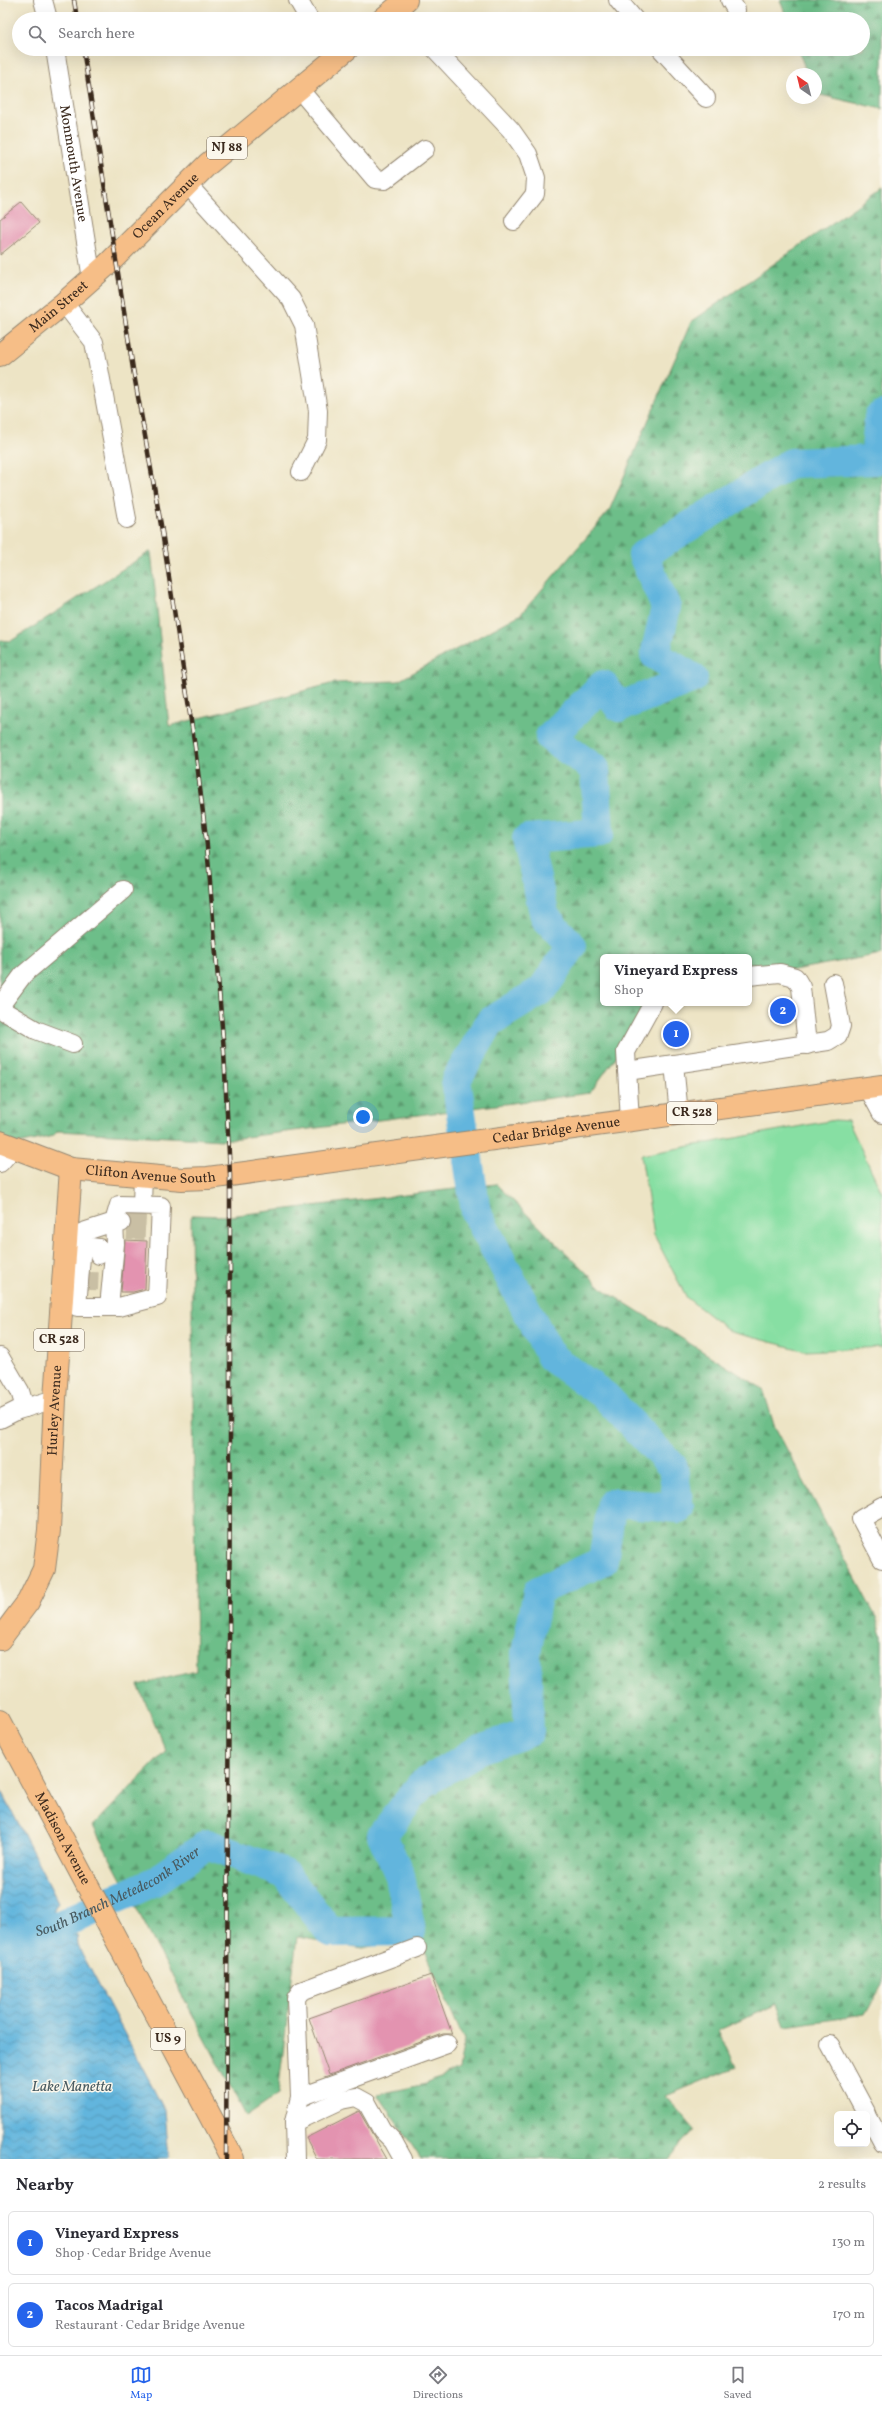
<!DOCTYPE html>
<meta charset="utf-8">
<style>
:root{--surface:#fff;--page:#f2f2f3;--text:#2b2b33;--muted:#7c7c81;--line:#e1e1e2;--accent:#2563eb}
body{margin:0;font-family:Vollkorn,serif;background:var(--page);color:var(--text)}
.controls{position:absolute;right:12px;bottom:12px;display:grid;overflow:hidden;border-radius:6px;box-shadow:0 4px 16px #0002}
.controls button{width:36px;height:36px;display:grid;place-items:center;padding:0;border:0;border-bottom:1px solid var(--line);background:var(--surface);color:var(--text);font:20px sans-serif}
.compass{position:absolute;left:786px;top:68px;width:36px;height:36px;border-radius:50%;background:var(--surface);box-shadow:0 4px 16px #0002;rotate:325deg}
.you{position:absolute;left:363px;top:1117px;width:14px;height:14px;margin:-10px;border:3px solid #fff;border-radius:50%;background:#1a73e8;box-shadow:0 0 0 6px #1a73e833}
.badge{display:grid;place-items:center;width:26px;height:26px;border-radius:50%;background:var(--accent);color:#fff;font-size:13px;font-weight:700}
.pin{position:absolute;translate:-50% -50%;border:2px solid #fff;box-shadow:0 1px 4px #0006}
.popup{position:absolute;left:600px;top:954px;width:152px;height:52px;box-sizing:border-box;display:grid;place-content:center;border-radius:6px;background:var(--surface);filter:drop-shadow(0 1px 3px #0005);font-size:13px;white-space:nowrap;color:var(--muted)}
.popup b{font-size:15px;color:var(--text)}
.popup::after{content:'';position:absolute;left:50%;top:100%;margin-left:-8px;border:8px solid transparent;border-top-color:var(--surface)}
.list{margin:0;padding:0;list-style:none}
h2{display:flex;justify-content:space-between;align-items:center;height:52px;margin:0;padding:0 16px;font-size:17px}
h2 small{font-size:13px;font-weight:400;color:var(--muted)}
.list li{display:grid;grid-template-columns:26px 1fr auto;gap:12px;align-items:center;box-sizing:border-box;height:64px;margin:0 8px 8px;padding:0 8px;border:1px solid var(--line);border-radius:6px}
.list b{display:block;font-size:15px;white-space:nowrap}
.list p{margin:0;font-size:13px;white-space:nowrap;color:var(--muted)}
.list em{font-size:13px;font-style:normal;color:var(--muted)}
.icon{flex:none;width:22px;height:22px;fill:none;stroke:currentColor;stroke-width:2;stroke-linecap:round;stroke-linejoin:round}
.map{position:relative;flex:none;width:882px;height:2159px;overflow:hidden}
.search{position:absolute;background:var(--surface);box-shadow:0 4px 16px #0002;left:12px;right:12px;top:12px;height:44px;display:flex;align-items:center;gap:10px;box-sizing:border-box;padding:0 14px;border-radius:22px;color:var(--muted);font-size:15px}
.sheet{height:196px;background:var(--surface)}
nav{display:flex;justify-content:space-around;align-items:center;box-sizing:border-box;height:56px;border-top:1px solid var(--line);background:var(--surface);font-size:11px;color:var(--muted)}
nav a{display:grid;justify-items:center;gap:2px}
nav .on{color:var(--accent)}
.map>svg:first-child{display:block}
</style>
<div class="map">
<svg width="882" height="2159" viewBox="0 0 882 2159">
<defs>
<pattern id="forest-firs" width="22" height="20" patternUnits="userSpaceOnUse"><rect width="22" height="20" fill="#6dbe89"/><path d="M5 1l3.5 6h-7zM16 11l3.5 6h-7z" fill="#5b9b6f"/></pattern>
<pattern id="water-waves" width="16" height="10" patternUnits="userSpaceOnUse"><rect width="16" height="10" fill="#62b5dd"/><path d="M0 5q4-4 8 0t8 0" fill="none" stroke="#5293b3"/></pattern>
</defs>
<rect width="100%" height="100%" fill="#fbf7ec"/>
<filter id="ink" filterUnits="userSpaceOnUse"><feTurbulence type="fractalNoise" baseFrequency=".025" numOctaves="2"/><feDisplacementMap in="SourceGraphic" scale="8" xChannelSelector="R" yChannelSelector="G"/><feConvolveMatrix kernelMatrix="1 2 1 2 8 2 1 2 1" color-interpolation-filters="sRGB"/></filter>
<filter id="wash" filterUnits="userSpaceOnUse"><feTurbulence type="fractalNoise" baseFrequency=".012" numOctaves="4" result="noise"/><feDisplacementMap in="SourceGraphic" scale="16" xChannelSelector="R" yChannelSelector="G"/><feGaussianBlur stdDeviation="0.9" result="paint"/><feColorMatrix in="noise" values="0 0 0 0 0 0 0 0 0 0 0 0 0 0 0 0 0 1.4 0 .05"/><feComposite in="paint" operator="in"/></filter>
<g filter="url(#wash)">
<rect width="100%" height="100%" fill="#ede4c5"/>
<path fill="url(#forest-firs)" stroke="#547454" d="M 780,0 L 882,0 L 882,109 L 816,94 L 816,74 L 807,74 L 798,49 L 863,49 L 863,19 L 787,19 Z
M 882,188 L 882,954 L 760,976 L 749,973 L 749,957 L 603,957 L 603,1003 L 655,1003 L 590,1093 L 223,1140 L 58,1131 L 53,1136 L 0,1148 L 0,640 L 11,641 L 151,551 L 169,726 L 334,683 L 398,681 L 521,614 L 609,511 L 691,322 Z
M 496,1184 L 604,1290 L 763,1389 L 774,1425 L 877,1619 L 882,1636 L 882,1985 L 865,2015 L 785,2026 L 777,2004 L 719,2030 L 736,2067 L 666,2096 L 694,2129 L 668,2159 L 421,2159 L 378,2094 L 426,2084 L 459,2069 L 464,2040 L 418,1937 L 362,1948 L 297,1937 L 278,2094 L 246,2116 L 93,1826 L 166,1751 L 138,1685 L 196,1671 L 191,1215 L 229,1216 Z"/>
<path fill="#87dfa3" stroke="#618460" d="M 835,1120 L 848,1121 L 882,1193 L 882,1347 L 806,1351 L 731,1332 L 687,1298 L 654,1235 L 641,1155 Z"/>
<path fill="url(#water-waves)" stroke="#4e707e" d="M 0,1788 L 58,1902 C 44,1924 52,1934 77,1935 L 78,1946 L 165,2110 L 169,2159 L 0,2159 Z"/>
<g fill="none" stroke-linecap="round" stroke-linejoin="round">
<path stroke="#62b5dd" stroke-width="30" id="s1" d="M 0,1942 L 53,1928 L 155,1881 L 208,1844 L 285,1874 L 330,1932 L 411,1931 L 400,1876 L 382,1835 L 421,1785 L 480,1749 L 529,1732 L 526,1653 L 538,1591 L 603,1561 L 612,1503 L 679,1508 L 673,1467 L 605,1396 L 551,1357 L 476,1212 L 456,1080 L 490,1022 L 542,990 L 572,946 L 545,917 L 527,839 L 599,833 L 595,769 L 550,737 L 603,685 L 619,707 L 693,678 L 655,655 L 666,607 L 643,555 L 791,463 L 875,460 L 879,417 L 882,415"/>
</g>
<g id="blocks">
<path fill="#e393b0" d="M 21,202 L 39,223 L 0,255 L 0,219 Z
M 125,1240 L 147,1241 L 145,1289 L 133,1292 L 121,1292 Z
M 431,1975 L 452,2034 L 443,2034 L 329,2075 L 309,2018 Z
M 359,2111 L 387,2159 L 317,2159 L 306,2138 Z"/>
</g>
</g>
<g filter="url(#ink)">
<use href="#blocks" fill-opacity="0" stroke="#948772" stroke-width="1"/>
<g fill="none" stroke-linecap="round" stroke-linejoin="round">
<path stroke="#c9bfa4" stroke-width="18" stroke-dasharray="18 9" stroke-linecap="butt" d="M 128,1216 L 146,1217
M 127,1230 L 146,1231
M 89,1290 L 90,1263"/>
<defs>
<g id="minor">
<path d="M 43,0 L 48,19"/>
<path d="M 298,0 L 309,19"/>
<path d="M 618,0 L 634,19"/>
<path d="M 730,0 L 736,10"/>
<path d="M 397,8 L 407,19"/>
<path id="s2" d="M 55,49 L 92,279"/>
<path d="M 435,49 L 511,130 L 528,154 L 536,178 L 535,194 L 514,221"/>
<path d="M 661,49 L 706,98"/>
<path d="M 299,89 L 375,179 L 385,180 L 425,149"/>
<path d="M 187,184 L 291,299 L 304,325 L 318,411 L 317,440 L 301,472"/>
<path d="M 64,303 L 94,342 L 127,519"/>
<path d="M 749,976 L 780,973 L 795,977 L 801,987 L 807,1045"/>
<path d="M 0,1006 L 23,975 L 123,890"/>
<path d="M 0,1009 L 36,1030 L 73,1044"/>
<path d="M 674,1064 L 679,1114"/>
<path d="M 627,1071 L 828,1041 L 838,1035 L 841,1026 L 833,983"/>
<path d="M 868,1088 L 882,1114"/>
<path d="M 630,1121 L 626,1052 L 653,1003"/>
<path d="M 0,1163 L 14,1147"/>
<path d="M 119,1205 L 161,1206 L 157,1297 L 119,1307 L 77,1307 L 83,1232 L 114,1222 Z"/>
<path d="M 142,1205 L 143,1175"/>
<path d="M 82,1246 L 99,1248 L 99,1255"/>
<path d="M 109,1307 L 115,1244 L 114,1222 L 121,1223"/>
<path d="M 0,1357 L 20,1391 L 25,1408"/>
<path d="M 0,1419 L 18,1410 L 55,1399"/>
<path d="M 882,1507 L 861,1519 L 882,1559"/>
<path d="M 830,2045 L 867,2114"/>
<path d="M 300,2097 L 296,1998 L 301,1991 L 417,1948"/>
<path d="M 867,2115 L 882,2143"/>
<path d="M 294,2122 L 341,2100 L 356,2097 L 367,2103 L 382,2130 L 393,2141 L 403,2159"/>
<path d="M 295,2159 L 294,2122 L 300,2097 L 447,2044"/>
</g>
<g id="major">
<path d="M 383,19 L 406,0"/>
<path id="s3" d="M 0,355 L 64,303 L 108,264 L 208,164 L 347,49"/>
<path id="s4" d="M 0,1142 L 71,1169 L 182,1179 L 208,1178 L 882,1086"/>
<path id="s5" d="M 0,1639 L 28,1602 L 44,1569 L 49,1530 L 55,1399 L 71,1169"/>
</g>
<g id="highway">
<path id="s6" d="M 0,1721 L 233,2159"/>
</g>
</defs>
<use href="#minor" stroke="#948772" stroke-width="20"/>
<use href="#major" stroke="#948772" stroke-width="24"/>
<use href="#highway" stroke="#948772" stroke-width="24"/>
<use href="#minor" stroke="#fff" stroke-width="18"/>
<use href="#major" stroke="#f6be87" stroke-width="22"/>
<use href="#highway" stroke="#f6be87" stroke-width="22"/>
<defs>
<path id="rail" d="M 74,0 L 77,19
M 83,49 L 133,369 L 161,525 L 195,747 L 207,846 L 224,1051 L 230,1175 L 230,1479 L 226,2159"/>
</defs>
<use href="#rail" stroke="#3b2a1e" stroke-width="4.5"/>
<use href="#rail" stroke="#fbf7ec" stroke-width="3" stroke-dasharray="9" stroke-linecap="butt"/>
</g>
</g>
<g text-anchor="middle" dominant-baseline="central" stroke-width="3" stroke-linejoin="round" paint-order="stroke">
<g fill="#fbf7ec" stroke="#75685c" stroke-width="1">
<rect x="207" y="137" width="40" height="22" rx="3"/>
<rect x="667" y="1102" width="50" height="22" rx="3"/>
<rect x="34" y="1329" width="50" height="22" rx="3"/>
<rect x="151" y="2028" width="34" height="22" rx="3"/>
</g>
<g font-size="13" font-weight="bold" fill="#3b2a1e">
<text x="227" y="148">NJ 88</text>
<text x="692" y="1113">CR 528</text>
<text x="59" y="1340">CR 528</text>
<text x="168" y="2039">US 9</text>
</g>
<g font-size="14" fill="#3b2a1e" stroke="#fbf7ec">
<text stroke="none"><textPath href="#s2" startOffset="116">Monmouth Avenue</textPath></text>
<text stroke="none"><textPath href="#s3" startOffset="223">Ocean Avenue</textPath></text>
<text stroke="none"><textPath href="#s3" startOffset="76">Main Street</textPath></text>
<text stroke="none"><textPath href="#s4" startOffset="565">Cedar Bridge Avenue</textPath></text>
<text stroke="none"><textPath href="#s4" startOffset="156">Clifton Avenue South</textPath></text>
<text stroke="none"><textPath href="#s5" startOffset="242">Hurley Avenue</textPath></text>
<text stroke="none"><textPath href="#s6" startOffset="133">Madison Avenue</textPath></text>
</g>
<g font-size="15" font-style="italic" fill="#495b61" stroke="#fbf7ec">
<text stroke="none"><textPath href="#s1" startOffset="129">South Branch Metedeconk River</textPath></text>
<text x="72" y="2087">Lake Manetta</text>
</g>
</g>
</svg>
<div class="controls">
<button><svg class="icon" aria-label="locate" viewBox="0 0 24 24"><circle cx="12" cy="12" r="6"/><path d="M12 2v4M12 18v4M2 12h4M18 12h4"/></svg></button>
</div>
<svg class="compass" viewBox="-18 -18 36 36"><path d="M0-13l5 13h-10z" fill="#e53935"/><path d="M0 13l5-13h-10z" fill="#7c7c81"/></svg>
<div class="you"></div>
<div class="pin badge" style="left:676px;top:1034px">1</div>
<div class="popup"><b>Vineyard Express</b>Shop</div>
<div class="pin badge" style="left:783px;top:1011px">2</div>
<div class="search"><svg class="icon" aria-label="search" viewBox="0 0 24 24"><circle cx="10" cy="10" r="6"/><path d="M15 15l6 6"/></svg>Search here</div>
</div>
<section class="sheet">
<h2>Nearby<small>2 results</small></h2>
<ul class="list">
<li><span class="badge">1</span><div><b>Vineyard Express</b><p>Shop · Cedar Bridge Avenue</p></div><em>130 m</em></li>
<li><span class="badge">2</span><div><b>Tacos Madrigal</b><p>Restaurant · Cedar Bridge Avenue</p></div><em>170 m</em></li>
</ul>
</section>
<nav>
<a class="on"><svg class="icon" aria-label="map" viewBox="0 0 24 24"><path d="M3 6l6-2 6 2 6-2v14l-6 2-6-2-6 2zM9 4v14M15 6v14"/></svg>Map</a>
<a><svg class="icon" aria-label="directions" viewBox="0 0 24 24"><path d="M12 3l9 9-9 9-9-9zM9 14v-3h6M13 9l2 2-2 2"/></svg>Directions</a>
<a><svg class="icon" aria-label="saved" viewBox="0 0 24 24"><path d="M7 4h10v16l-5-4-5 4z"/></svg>Saved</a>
</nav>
